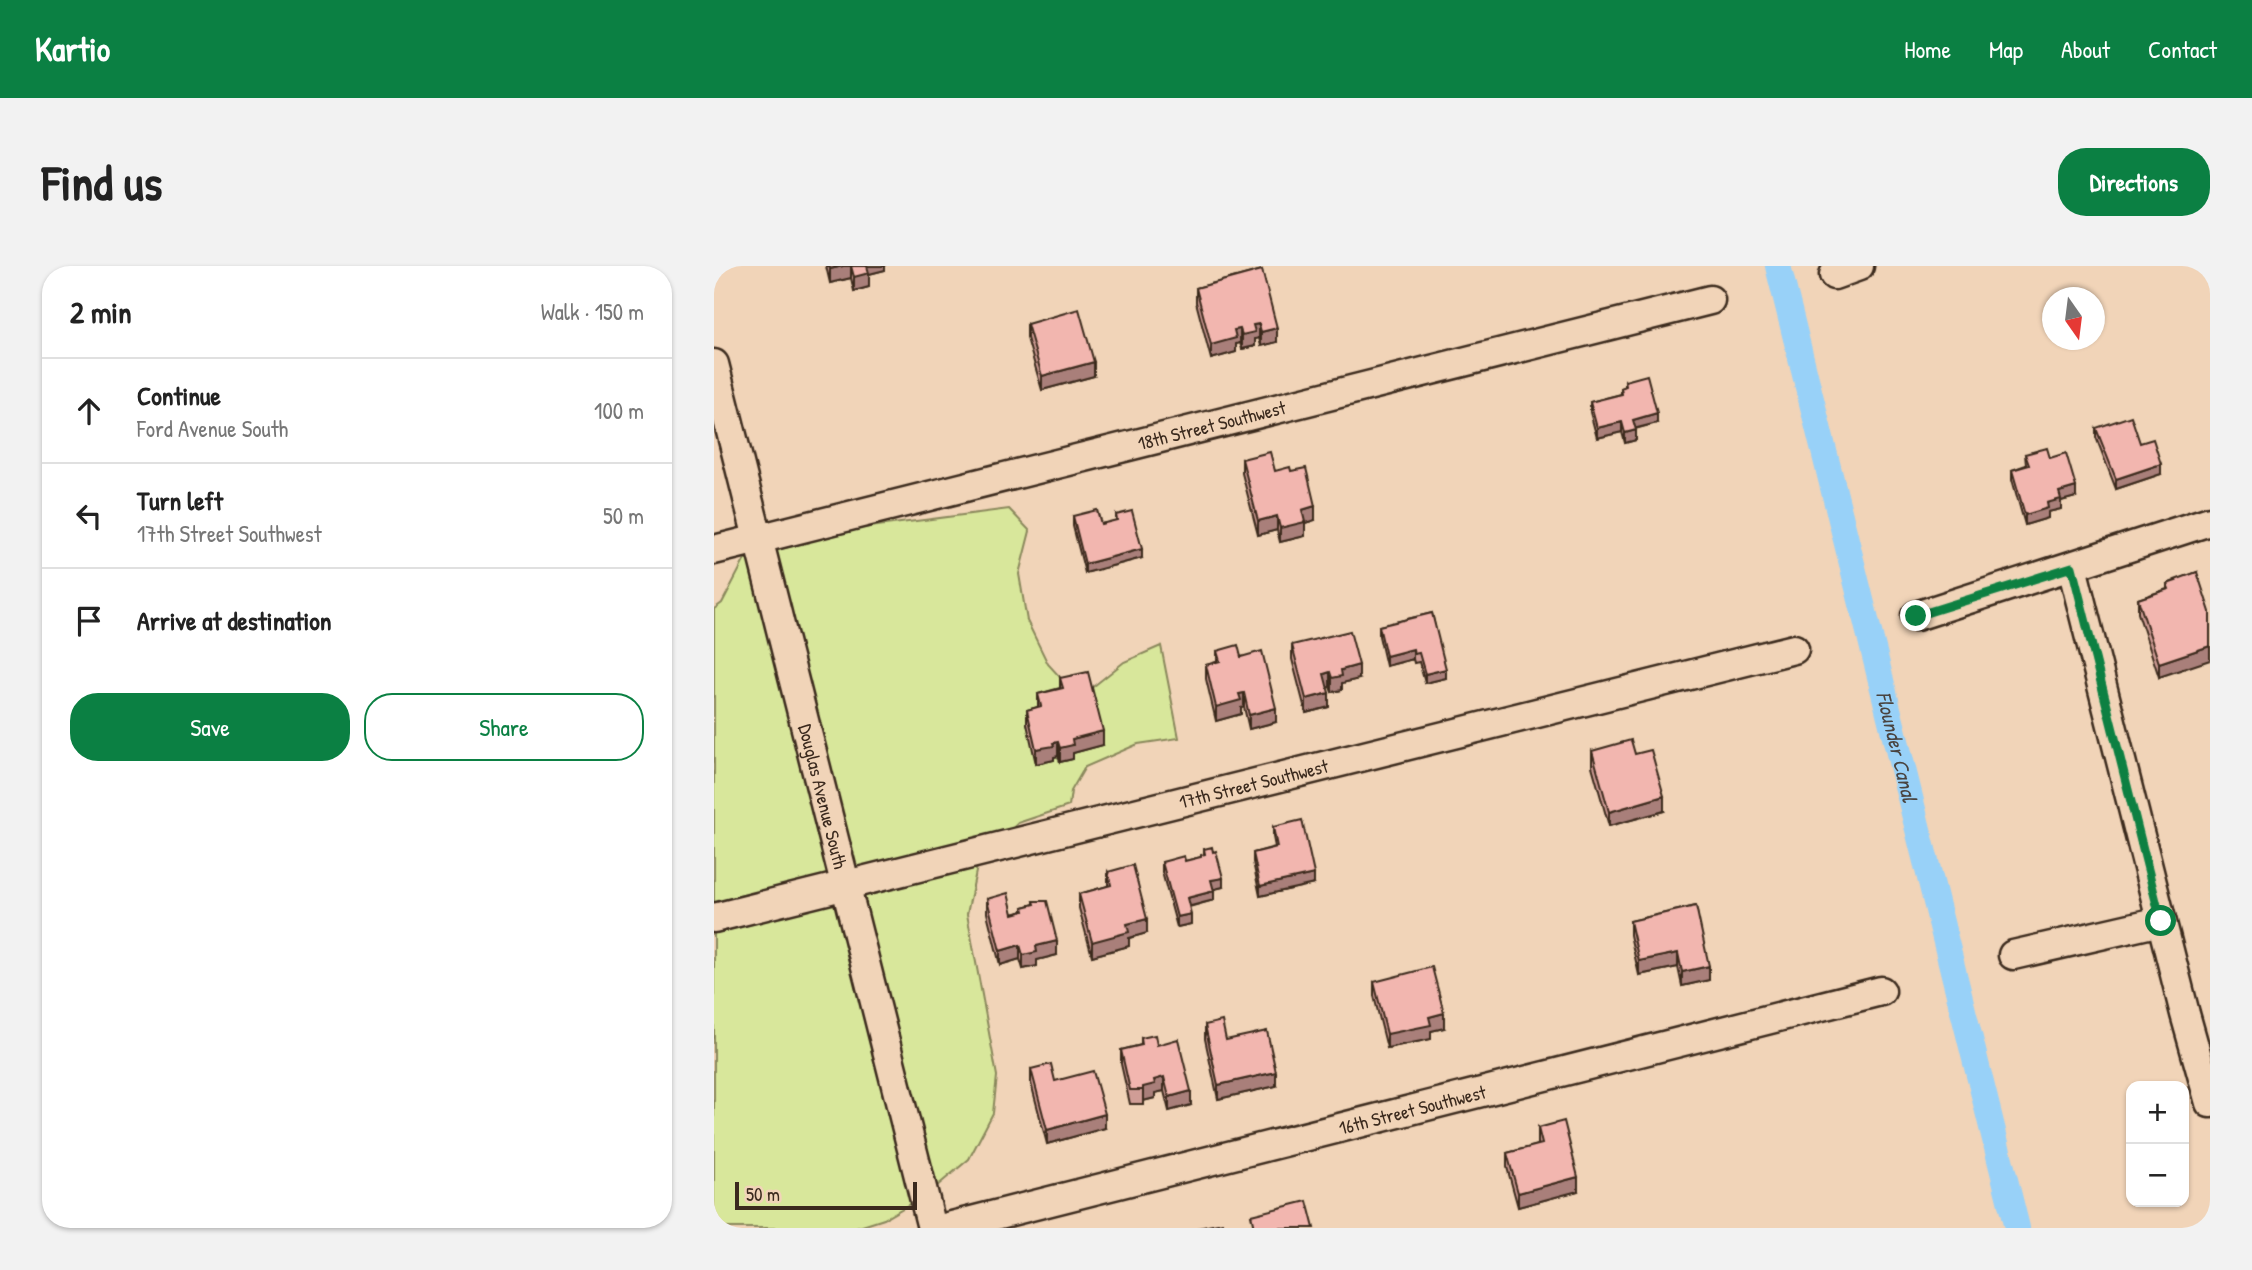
<!DOCTYPE html>
<meta charset="utf-8">
<style>
:root{--surface:#fff;--page:#f2f2f2;--text:#222;--muted:#767676;--line:#e0e0e0;--accent:#0b8043}
body{margin:0;font-family:"Patrick Hand",sans-serif;background:var(--page);color:var(--text)}
.controls{position:absolute;right:21px;bottom:21px;display:grid;overflow:hidden;border-radius:14px;box-shadow:0 2px 5px #0004}
.controls button{width:63px;height:63px;display:grid;place-items:center;padding:0;border:0;border-bottom:2px solid var(--line);background:var(--surface);color:var(--text);font:35px sans-serif}
.compass{position:absolute;left:1328px;top:21px;width:63px;height:63px;border-radius:50%;background:var(--surface);box-shadow:0 2px 5px #0004;rotate:166deg}
.scale{position:absolute;left:21px;bottom:18px;width:182px;box-sizing:border-box;padding-left:7px;border:4px solid #3b2a1e;border-top:0;font-size:19px;line-height:24px;white-space:nowrap;color:#3b2a1e;-webkit-text-stroke:5px #f1d4b8;paint-order:stroke}
.stop{position:absolute;width:21px;height:21px;margin:-16px;border:5px solid #0b8043;border-radius:50%;background:#fff}
.stop.end{background:#0b8043;border-color:#fff;box-shadow:0 2px 7px #0008}
.list{margin:0;padding:0;list-style:none}
h2{display:flex;justify-content:space-between;align-items:center;height:91px;margin:0;padding:0 28px;font-size:30px}
h2 small{font-size:23px;font-weight:400;color:var(--muted)}
.list li{display:grid;grid-template-columns:46px 1fr auto;gap:21px;align-items:center;box-sizing:border-box;height:105px;padding:0 28px;border-top:2px solid var(--line)}
.list b{display:block;font-size:26px;white-space:nowrap}
.list p{margin:0;font-size:23px;white-space:nowrap;color:var(--muted)}
.list em{font-size:23px;font-style:normal;color:var(--muted)}
.actions{display:flex;gap:14px;padding:21px 28px}
.actions a{flex:1;padding:16px 0;border:2px solid var(--accent);border-radius:28px;text-align:center;font-size:24px;color:var(--accent)}
.actions .main{background:var(--accent);color:#fff}
.icon{flex:none;width:38px;height:38px;fill:none;stroke:currentColor;stroke-width:2;stroke-linecap:round;stroke-linejoin:round}
.map{position:relative;flex:none;width:1496px;height:962px;overflow:hidden;border-radius:28px}
header{display:flex;align-items:center;gap:42px;box-sizing:border-box;height:98px;padding:0 35px;background:var(--accent);color:#fff}
header strong{font-size:33px}
nav{display:flex;gap:38px;margin-inline-start:auto;font-size:24px}
.intro{display:flex;align-items:center;justify-content:space-between;box-sizing:border-box;height:168px;padding:0 42px}
h1{margin:0;font-size:49px}
.button{padding:18px 32px;border-radius:28px;background:var(--accent);color:#fff;font-size:24px;font-weight:700}
main{display:flex;gap:42px;padding:0 42px}
aside{flex:1;background:var(--surface);border-radius:28px;box-shadow:0 2px 5px #0004}
.map>svg:first-child{display:block}
</style>
<header>
<strong>Kartio</strong>
<nav><a>Home</a><a>Map</a><a>About</a><a>Contact</a></nav>
</header>
<div class="intro"><h1>Find us</h1><a class="button">Directions</a></div>
<main>
<aside>
<h2>2 min<small>Walk · 150 m</small></h2>
<ul class="list">
<li><svg class="icon" aria-label="ahead" viewBox="0 0 24 24"><path d="M12 20V5M6 11l6-6 6 6"/></svg><div><b>Continue</b><p>Ford Avenue South</p></div><em>100 m</em></li>
<li><svg class="icon" aria-label="left" viewBox="0 0 24 24"><path d="M17 20v-9H6M10 6l-5 5 5 5"/></svg><div><b>Turn left</b><p>17th Street Southwest</p></div><em>50 m</em></li>
<li><svg class="icon" aria-label="arrive" viewBox="0 0 24 24"><path d="M6 21V4h12l-3 4 3 4H6"/></svg><div><b>Arrive at destination</b></div></li>
</ul>
<div class="actions"><a class="main">Save</a><a>Share</a></div>
</aside>
<div class="map">
<svg width="1496" height="962" viewBox="0 0 1496 962">
<rect width="100%" height="100%" fill="#f1d4b8"/>
<filter id="ink" filterUnits="userSpaceOnUse"><feTurbulence type="fractalNoise" baseFrequency=".0143" numOctaves="2"/><feDisplacementMap in="SourceGraphic" scale="14" xChannelSelector="R" yChannelSelector="G"/><feConvolveMatrix kernelMatrix="1 2 1 2 8 2 1 2 1" color-interpolation-filters="sRGB"/></filter>
<g filter="url(#ink)">
<path fill="#d8e79b" stroke="#8a885c" stroke-width="2" d="M 295,243 L 316,265 L 305,308 L 313,355 L 334,398 L 365,432 L 410,396 L 447,380 L 465,472 L 424,478 L 371,501 L 357,525 L 355,540 L 304,557 L 264,596 L 253,648 L 283,810 L 279,847 L 255,893 L 216,926 L 170,953 L 142,962 L 0,962 L 0,343 L 8,337 L 31,293 L 140,263 Z"/>
<g fill="none" stroke-linecap="round" stroke-linejoin="round">
<path stroke="#98d1f8" stroke-width="26" id="s1" d="M 1064,0 L 1303,962"/>
<defs>
<g id="minor">
<path d="M 1120,9 L 1145,0"/>
<path id="s2" d="M 0,98 L 218,962"/>
<path id="s3" d="M 0,284 L 996,34"/>
<path d="M 1358,301 L 1471,748 L 1496,837"/>
<path d="M 1202,350 L 1496,255"/>
<path id="s4" d="M 0,652 L 1080,383"/>
<path d="M 1299,689 L 1447,655"/>
<path id="s5" d="M 230,962 L 1167,725"/>
</g>
</defs>
<use href="#minor" stroke="#3b2a1e" stroke-width="33"/>
<use href="#minor" stroke="#f1d4b8" stroke-width="28"/>
</g>
<path fill="#d09d96" stroke="#3b2a1e" stroke-width="2" d="M 112,0 L 171,0 L 171,4 L 155,8 L 155,21 L 140,25 L 137,12 L 116,17 Z
M 548,4 L 563,76 L 547,80 L 545,72 L 541,73 L 541,80 L 528,83 L 526,77 L 522,78 L 522,86 L 497,93 L 482,36 L 482,22 Z
M 313,58 L 380,110 L 328,124 L 313,72 Z
M 911,115 L 943,157 L 921,163 L 922,174 L 911,177 L 908,166 L 883,172 L 876,146 L 876,136 L 907,128 L 907,122 L 911,121 Z
M 1382,162 L 1426,177 L 1447,208 L 1402,223 L 1382,171 Z
M 1311,188 L 1336,192 L 1362,231 L 1347,235 L 1347,243 L 1334,246 L 1334,252 L 1311,259 L 1298,213 L 1298,204 L 1312,199 Z
M 528,193 L 561,205 L 577,205 L 601,254 L 591,257 L 591,270 L 566,276 L 563,264 L 544,269 L 528,207 Z
M 402,249 L 428,292 L 371,307 L 359,260 L 359,250 L 387,258 L 402,255 Z
M 1483,306 L 1445,411 L 1424,347 L 1424,333 L 1453,323 L 1453,318 Z
M 718,347 L 732,412 L 711,417 L 705,396 L 700,397 L 699,393 L 672,400 L 665,370 L 665,360 Z
M 578,379 L 645,413 L 628,417 L 628,424 L 618,426 L 616,421 L 613,421 L 615,441 L 592,447 L 578,393 Z
M 503,385 L 527,391 L 562,456 L 535,463 L 530,441 L 527,442 L 527,448 L 502,455 L 492,413 L 492,399 L 503,396 Z
M 346,412 L 389,479 L 359,487 L 359,493 L 346,496 L 344,490 L 340,491 L 340,494 L 322,498 L 313,458 L 313,444 L 324,441 L 324,428 L 346,422 Z
M 878,485 L 950,545 L 895,560 L 878,500 Z
M 559,561 L 600,618 L 546,630 L 539,596 L 539,587 L 561,581 L 559,571 Z
M 490,583 L 509,621 L 500,623 L 500,634 L 475,641 L 477,658 L 463,661 L 448,606 L 448,596 L 471,595 L 487,591 L 490,588 Z
M 394,606 L 433,667 L 415,672 L 415,680 L 378,690 L 365,642 L 365,628 L 394,620 Z
M 273,633 L 299,648 L 309,645 L 309,641 L 320,638 L 320,635 L 343,689 L 323,694 L 323,700 L 309,703 L 306,693 L 286,699 L 273,647 Z
M 982,640 L 995,714 L 968,720 L 964,701 L 925,709 L 916,669 L 916,655 Z
M 660,716 L 730,762 L 717,765 L 717,773 L 673,782 L 660,730 Z
M 491,759 L 512,774 L 562,820 L 504,833 L 491,773 Z
M 427,772 L 443,779 L 477,839 L 455,845 L 450,825 L 441,827 L 441,832 L 429,835 L 429,838 L 416,838 L 407,798 L 407,784 L 427,779 Z
M 317,803 L 341,815 L 391,862 L 333,878 L 317,817 Z
M 824,862 L 864,925 L 804,941 L 793,901 L 793,887 L 824,879 Z"/>
<path fill="#a97f7a" stroke="#3b2a1e" stroke-width="2" d="M 129,0 L 137,0 L 137,12 L 116,17 L 116,3 Z
M 152,0 L 171,0 L 171,4 L 155,8 L 155,21 L 140,25 L 140,11 Z
M 545,58 L 545,72 L 541,73 L 541,80 L 528,83 L 528,69 L 539,59 Z
M 563,62 L 563,76 L 547,80 L 547,66 Z
M 526,63 L 526,77 L 522,78 L 522,86 L 497,93 L 497,79 L 520,64 Z
M 380,96 L 380,110 L 328,124 L 328,110 Z
M 943,147 L 943,157 L 919,163 L 919,154 Z
M 908,156 L 908,166 L 883,172 L 883,162 Z
M 922,164 L 922,174 L 911,177 L 911,167 Z
M 1447,198 L 1447,208 L 1402,223 L 1402,213 Z
M 1362,221 L 1362,231 L 1347,235 L 1347,243 L 1334,246 L 1334,252 L 1311,259 L 1311,249 L 1333,237 L 1345,226 Z
M 601,240 L 601,254 L 591,257 L 591,270 L 566,276 L 566,262 L 588,244 Z
M 563,250 L 563,264 L 544,269 L 544,255 Z
M 428,283 L 428,292 L 371,307 L 371,298 Z
M 1496,380 L 1496,394 L 1445,411 L 1445,397 Z
M 699,383 L 699,393 L 672,400 L 672,390 Z
M 645,399 L 645,413 L 628,417 L 628,424 L 618,426 L 618,412 L 627,404 Z
M 732,403 L 732,412 L 711,417 L 711,408 Z
M 616,406 L 616,421 L 610,422 L 610,408 Z
M 530,427 L 530,441 L 527,442 L 527,448 L 502,455 L 502,441 L 525,428 Z
M 615,427 L 615,441 L 592,447 L 592,433 Z
M 562,442 L 562,456 L 535,463 L 535,449 Z
M 389,465 L 389,479 L 359,487 L 359,493 L 346,496 L 346,482 L 358,473 Z
M 344,476 L 344,490 L 340,491 L 340,494 L 322,498 L 322,483 Z
M 950,530 L 950,545 L 895,560 L 895,546 Z
M 600,608 L 600,618 L 546,630 L 546,620 Z
M 509,612 L 509,621 L 497,624 L 497,614 Z
M 500,625 L 500,634 L 473,641 L 473,632 Z
M 477,648 L 477,658 L 463,661 L 463,651 Z
M 433,653 L 433,667 L 415,672 L 415,680 L 378,690 L 378,676 L 413,658 Z
M 343,675 L 343,689 L 323,694 L 323,700 L 309,703 L 309,689 L 322,680 Z
M 306,679 L 306,693 L 286,699 L 286,685 Z
M 964,687 L 964,701 L 925,709 L 925,695 Z
M 995,700 L 995,714 L 968,720 L 968,706 Z
M 730,747 L 730,762 L 717,765 L 717,773 L 673,782 L 673,768 L 715,751 Z
M 562,806 L 562,820 L 504,833 L 504,819 Z
M 450,811 L 450,825 L 441,827 L 441,832 L 429,835 L 429,821 L 440,814 Z
M 477,825 L 477,839 L 455,845 L 455,831 Z
M 391,848 L 391,862 L 333,878 L 333,864 Z
M 864,911 L 864,925 L 804,941 L 804,927 Z"/>
<path fill="#f2b6af" stroke="#3b2a1e" stroke-width="2" d="M 115,0 L 129,0 L 116,3 Z
M 137,0 L 153,0 L 155,7 L 140,11 Z
M 548,4 L 563,62 L 547,66 L 545,58 L 539,59 L 541,66 L 528,69 L 526,63 L 520,64 L 522,72 L 497,79 L 482,22 Z
M 365,43 L 380,96 L 328,110 L 313,58 Z
M 933,109 L 943,147 L 919,154 L 922,164 L 911,167 L 908,156 L 883,162 L 876,136 L 908,128 L 907,122 L 912,120 L 911,115 Z
M 1417,150 L 1426,177 L 1439,173 L 1447,198 L 1402,213 L 1382,162 Z
M 1333,182 L 1336,192 L 1352,187 L 1362,221 L 1345,226 L 1347,233 L 1333,237 L 1334,242 L 1311,249 L 1298,204 L 1315,199 L 1311,188 Z
M 556,186 L 561,205 L 576,201 L 577,205 L 592,202 L 601,240 L 588,244 L 591,256 L 566,262 L 563,250 L 544,255 L 528,193 Z
M 383,244 L 387,258 L 403,254 L 402,249 L 418,245 L 428,283 L 371,298 L 359,250 Z
M 1483,306 L 1496,346 L 1496,380 L 1445,397 L 1424,333 L 1455,323 L 1453,318 L 1462,315 L 1461,314 Z
M 718,347 L 732,403 L 711,408 L 705,387 L 700,388 L 699,383 L 672,390 L 665,360 Z
M 636,365 L 645,399 L 627,404 L 628,410 L 618,412 L 616,406 L 610,408 L 615,427 L 592,433 L 578,379 Z
M 524,379 L 527,391 L 548,385 L 562,442 L 535,449 L 530,427 L 525,428 L 527,434 L 502,441 L 492,399 L 506,395 L 503,385 Z
M 374,406 L 389,465 L 358,473 L 359,479 L 346,482 L 344,476 L 339,477 L 340,480 L 322,483 L 313,444 L 327,440 L 324,428 L 349,422 L 346,412 Z
M 917,474 L 921,488 L 937,484 L 950,530 L 895,546 L 878,485 Z
M 588,554 L 600,608 L 546,620 L 539,587 L 563,581 L 559,561 Z
M 498,581 L 499,586 L 502,585 L 509,612 L 497,614 L 500,625 L 473,632 L 477,648 L 463,651 L 448,596 L 470,590 L 471,595 L 487,591 L 487,589 L 491,588 L 490,583 Z
M 419,599 L 433,653 L 413,658 L 415,666 L 378,676 L 365,628 L 397,619 L 394,606 Z
M 294,627 L 299,648 L 310,645 L 309,641 L 321,638 L 320,635 L 333,635 L 343,675 L 322,680 L 323,686 L 309,689 L 306,679 L 286,685 L 273,633 Z
M 982,640 L 995,700 L 968,706 L 964,687 L 925,695 L 916,655 Z
M 718,701 L 730,747 L 715,751 L 717,759 L 673,768 L 660,716 Z
M 508,755 L 512,774 L 553,765 L 562,806 L 504,819 L 491,759 Z
M 441,769 L 443,779 L 464,773 L 477,825 L 455,831 L 450,811 L 440,814 L 441,818 L 429,821 L 429,824 L 416,824 L 407,784 L 428,779 L 427,772 Z
M 337,798 L 341,815 L 379,805 L 391,848 L 333,864 L 317,803 Z
M 850,855 L 864,911 L 804,927 L 793,887 L 828,878 L 824,862 Z
M 593,935 L 600,962 L 540,962 L 537,949 Z
M 509,957 L 510,962 L 484,962 Z"/>
</g>
<g fill="none" stroke-linecap="round" stroke-linejoin="round" filter="url(#ink)">
<path stroke="#0b8043" stroke-width="9" d="M 1202,350 L 1358,301 L 1447,655"/>
</g>
<g text-anchor="middle" dominant-baseline="central" stroke-width="5" stroke-linejoin="round" paint-order="stroke">
<g font-size="19" fill="#3b2a1e" stroke="#f1d4b8">
<text stroke="none"><textPath href="#s3" startOffset="513">18th Street Southwest</textPath></text>
<text stroke="none"><textPath href="#s4" startOffset="556">17th Street Southwest</textPath></text>
<text stroke="none"><textPath href="#s2" startOffset="446">Douglas Avenue South</textPath></text>
<text stroke="none"><textPath href="#s5" startOffset="483">16th Street Southwest</textPath></text>
</g>
<g font-size="21" font-style="italic" fill="#49433f" stroke="#f1d4b8">
<text stroke="none"><textPath href="#s1" startOffset="495">Flounder Canal</textPath></text>
</g>
</g>
</svg>
<div class="controls">
<button>+</button>
<button>−</button>
</div>
<svg class="compass" viewBox="-18 -18 36 36"><path d="M0-13l5 13h-10z" fill="#e53935"/><path d="M0 13l5-13h-10z" fill="#767676"/></svg>
<div class="scale">50 m</div>
<div class="stop" style="left:1447px;top:655px"></div>
<div class="stop end" style="left:1202px;top:350px"></div>
</div>
</main>
